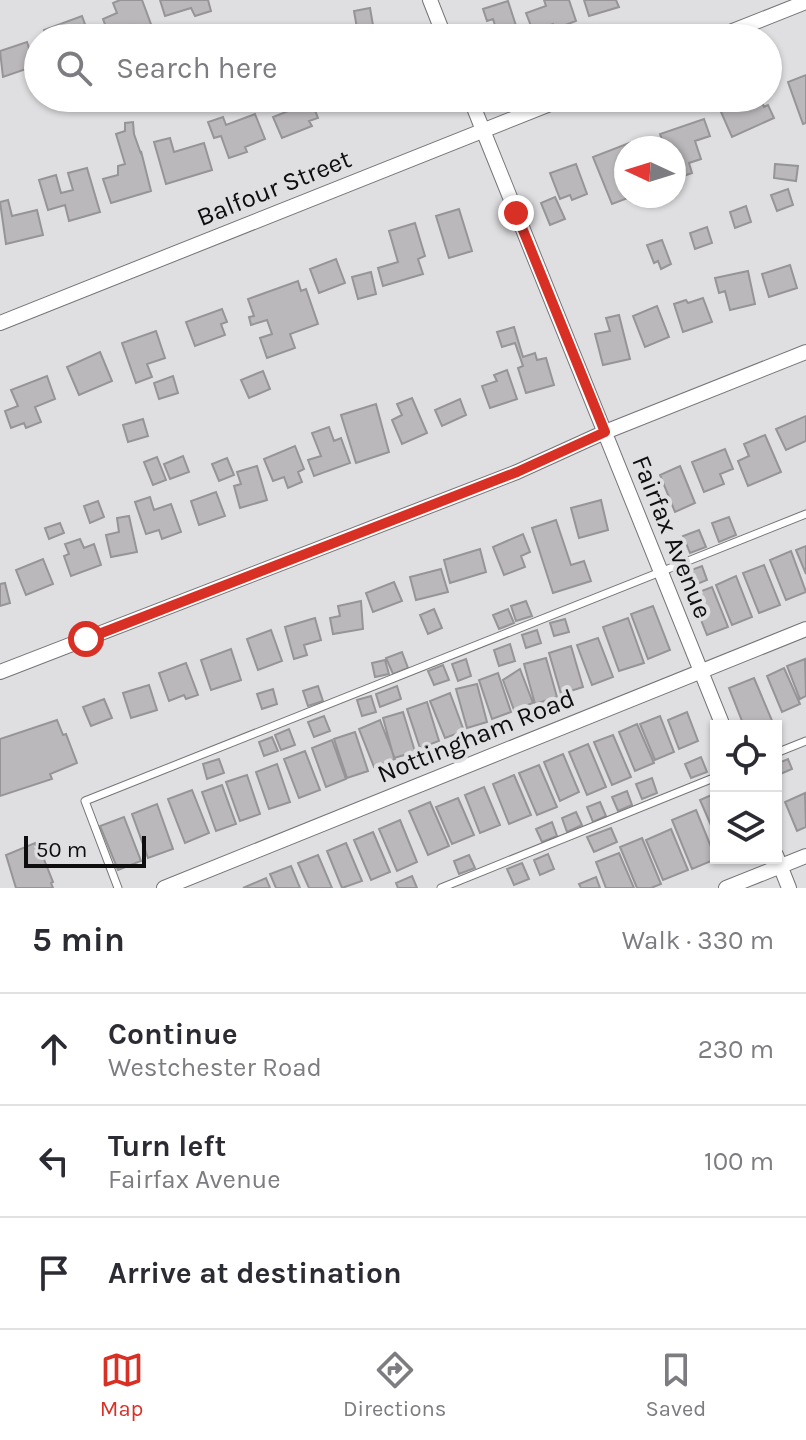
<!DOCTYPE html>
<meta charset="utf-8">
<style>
:root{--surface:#fff;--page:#f7f7f7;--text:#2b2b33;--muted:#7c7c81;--line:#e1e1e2;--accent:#d93025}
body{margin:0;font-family:Karla,sans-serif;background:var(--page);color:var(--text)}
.controls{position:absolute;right:24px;bottom:24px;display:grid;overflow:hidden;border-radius:0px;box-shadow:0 2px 6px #0004}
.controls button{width:72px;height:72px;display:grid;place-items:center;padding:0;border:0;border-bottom:2px solid var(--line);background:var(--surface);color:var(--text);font:40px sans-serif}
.compass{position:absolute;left:614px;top:136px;width:72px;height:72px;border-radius:50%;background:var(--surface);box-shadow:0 2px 6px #0004;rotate:274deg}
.scale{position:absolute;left:24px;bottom:20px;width:122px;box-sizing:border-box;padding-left:8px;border:4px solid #0e0e0f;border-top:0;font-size:22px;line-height:28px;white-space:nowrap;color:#0e0e0f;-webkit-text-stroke:6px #dfdfe2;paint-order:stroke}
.stop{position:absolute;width:24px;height:24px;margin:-18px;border:6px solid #d93025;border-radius:50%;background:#fff}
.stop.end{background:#d93025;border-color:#fff;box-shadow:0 2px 8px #0008}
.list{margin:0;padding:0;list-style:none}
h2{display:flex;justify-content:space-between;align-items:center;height:104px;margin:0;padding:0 32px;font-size:34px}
h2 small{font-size:26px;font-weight:400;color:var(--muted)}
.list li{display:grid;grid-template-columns:52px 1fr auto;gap:24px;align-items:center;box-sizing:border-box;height:112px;padding:0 32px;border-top:2px solid var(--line)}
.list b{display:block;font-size:30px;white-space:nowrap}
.list p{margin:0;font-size:26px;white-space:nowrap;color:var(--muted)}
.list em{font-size:26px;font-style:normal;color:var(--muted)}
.icon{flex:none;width:44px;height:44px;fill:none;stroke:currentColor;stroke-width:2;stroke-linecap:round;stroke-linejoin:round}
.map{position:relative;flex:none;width:806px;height:888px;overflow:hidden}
.search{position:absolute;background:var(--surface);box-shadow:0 2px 6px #0004;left:24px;right:24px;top:24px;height:88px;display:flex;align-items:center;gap:20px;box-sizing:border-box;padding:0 28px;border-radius:44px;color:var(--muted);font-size:30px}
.sheet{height:440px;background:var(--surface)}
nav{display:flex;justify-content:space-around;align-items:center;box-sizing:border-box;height:112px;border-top:2px solid var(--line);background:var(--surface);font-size:22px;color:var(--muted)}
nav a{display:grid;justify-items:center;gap:4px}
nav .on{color:var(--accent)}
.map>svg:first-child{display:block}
</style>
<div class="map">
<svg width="806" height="888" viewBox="0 0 806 888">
<rect width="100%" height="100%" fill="#dfdfe2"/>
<path fill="#bab8bb" stroke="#969497" stroke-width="2" d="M 120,0 L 142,0 L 152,27 L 136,33 L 133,25 L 126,28 L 127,32 L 110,38 L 103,19 L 117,13 L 113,3 Z
M 160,0 L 208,0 L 211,11 L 195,16 L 191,8 L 165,16 Z
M 544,0 L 569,0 L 576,21 L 555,29 L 553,24 L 533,31 L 526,13 L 546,6 Z
M 584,0 L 616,0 L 619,7 L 589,16 Z
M 508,1 L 520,38 L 499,38 L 493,19 L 487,21 L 483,9 Z
M 370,8 L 374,31 L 358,34 L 354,11 Z
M 82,16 L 90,38 L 47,38 L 44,30 Z
M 248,27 L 253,38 L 233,38 L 231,35 Z
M 27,42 L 35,66 L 3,77 L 0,51 Z
M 806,75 L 806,123 L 803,124 L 788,82 Z
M 310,98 L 318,118 L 309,121 L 312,126 L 282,138 L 273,117 L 296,108 L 294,103 Z
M 343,98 L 376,98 L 377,100 L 347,109 Z
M 752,98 L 760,98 L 764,107 L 768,105 L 774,118 L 732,137 L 721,112 Z
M 255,114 L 265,139 L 245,147 L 247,152 L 229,158 L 221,136 L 214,138 L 208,122 L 223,117 L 226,125 Z
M 704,119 L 710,136 L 695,141 L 701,159 L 689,163 L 692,173 L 674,179 L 674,148 L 665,148 L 660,134 Z
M 133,122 L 134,134 L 141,154 L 141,151 L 151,191 L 111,203 L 103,179 L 118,175 L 118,166 L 125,164 L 116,134 L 125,131 L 125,123 Z
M 170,138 L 174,152 L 204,143 L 212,170 L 166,184 L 154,142 Z
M 642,138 L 645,148 L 626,148 L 626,177 L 620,179 L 628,198 L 612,204 L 593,157 Z
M 576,164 L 587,194 L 572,200 L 570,195 L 560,199 L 550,173 Z
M 775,164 L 798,166 L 796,181 L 774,178 Z
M 87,168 L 100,212 L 69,221 L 65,205 L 48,210 L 39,180 L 56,175 L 61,193 L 73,190 L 68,173 Z
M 788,189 L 793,205 L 777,211 L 771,195 Z
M 555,197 L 565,219 L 550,225 L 541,203 Z
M 8,200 L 12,216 L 37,210 L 43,235 L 6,244 L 0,202 Z
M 746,206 L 751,222 L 735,228 L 730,212 Z
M 459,209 L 472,251 L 449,258 L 436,216 Z
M 415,223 L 425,256 L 418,259 L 423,274 L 383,286 L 378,268 L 398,262 L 389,231 Z
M 707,227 L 712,243 L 695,249 L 690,233 Z
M 662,240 L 671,264 L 661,269 L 658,261 L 654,263 L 647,245 Z
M 336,259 L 345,283 L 319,293 L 310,269 Z
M 790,265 L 797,288 L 769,297 L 762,274 Z
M 748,271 L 755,304 L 730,310 L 725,291 L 719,293 L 715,278 Z
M 371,272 L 376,294 L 358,299 L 352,277 Z
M 298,281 L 301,291 L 306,289 L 318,324 L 290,334 L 295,348 L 267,358 L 260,338 L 272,334 L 267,320 L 251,325 L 249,317 L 254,316 L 248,299 Z
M 703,298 L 712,322 L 683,332 L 674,304 L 686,300 L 688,303 Z
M 657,306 L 669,337 L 645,347 L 633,316 Z
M 222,309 L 227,322 L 221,324 L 225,335 L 195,346 L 186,322 Z
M 619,315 L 630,359 L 603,365 L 595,334 L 610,331 L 606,318 Z
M 514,327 L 523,357 L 535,353 L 537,360 L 546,358 L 554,385 L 526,393 L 518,368 L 523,366 L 515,343 L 502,347 L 497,332 Z
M 156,331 L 165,358 L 147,364 L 152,377 L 136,383 L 122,343 Z
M 100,352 L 112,381 L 79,395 L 67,367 Z
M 507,370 L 517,399 L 490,408 L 482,386 L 497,381 L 494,375 Z
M 263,371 L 270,389 L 249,398 L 241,380 Z
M 47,376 L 55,399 L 35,407 L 41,422 L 26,428 L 24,423 L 11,428 L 5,411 L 18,406 L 11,390 Z
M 173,376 L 178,393 L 159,399 L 154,383 Z
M 412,398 L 427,433 L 402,444 L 392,420 L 402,415 L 397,404 Z
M 460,399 L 466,415 L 442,426 L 435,410 Z
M 376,404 L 389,452 L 356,463 L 341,415 Z
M 806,416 L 806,441 L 786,450 L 776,429 Z
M 143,419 L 148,436 L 128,442 L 123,425 Z
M 329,427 L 334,441 L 341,438 L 350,463 L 314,476 L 308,460 L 321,456 L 312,433 Z
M 765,435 L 781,472 L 748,486 L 738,461 L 749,456 L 744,444 Z
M 295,446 L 304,469 L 298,472 L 302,482 L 288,488 L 284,477 L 273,481 L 264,459 Z
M 725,449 L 733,469 L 720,474 L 724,484 L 704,492 L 692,462 Z
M 183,456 L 189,472 L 170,479 L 164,464 Z
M 157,457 L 166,480 L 153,485 L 144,462 Z
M 227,458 L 234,475 L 219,481 L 212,464 Z
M 257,466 L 267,500 L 240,508 L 234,486 L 241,484 L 237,472 Z
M 680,466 L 695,503 L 675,512 L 660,475 Z
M 216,492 L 225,516 L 199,525 L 191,501 Z
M 150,497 L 154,510 L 171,504 L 181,532 L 162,539 L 159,530 L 146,534 L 135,502 Z
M 601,500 L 608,530 L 579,538 L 571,508 Z
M 98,501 L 104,517 L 90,523 L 84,506 Z
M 129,516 L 137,552 L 111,557 L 106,535 L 119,532 L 117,518 Z
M 729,517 L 736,535 L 719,542 L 712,523 Z
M 556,520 L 571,565 L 584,561 L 591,581 L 553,593 L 532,528 Z
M 60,523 L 64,533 L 49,539 L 45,528 Z
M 699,530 L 706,547 L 690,553 L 683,536 Z
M 523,534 L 530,552 L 521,556 L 525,567 L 504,575 L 493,547 Z
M 80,539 L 84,548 L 94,544 L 101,565 L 71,576 L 64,556 L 69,554 L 65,544 Z
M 806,546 L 806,574 L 796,550 Z
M 480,549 L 486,572 L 450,583 L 444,560 Z
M 791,551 L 806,592 L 786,600 L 770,560 Z
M 43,559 L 53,584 L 26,595 L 16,570 Z
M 764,565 L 780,605 L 759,613 L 743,573 Z
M 702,566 L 707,580 L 692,586 L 686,572 Z
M 441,569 L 448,592 L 416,600 L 410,577 Z
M 736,576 L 752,617 L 732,625 L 716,585 Z
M 394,582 L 402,601 L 373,612 L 366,593 Z
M 5,583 L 10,603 L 0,606 L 0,584 Z
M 712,587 L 728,627 L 707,635 L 691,595 Z
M 361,601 L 363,629 L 333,634 L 330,618 L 340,616 L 338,606 Z
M 526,601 L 532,616 L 516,621 L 511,606 Z
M 653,606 L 670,650 L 648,659 L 631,614 Z
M 434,609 L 442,628 L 428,634 L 420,615 Z
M 508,609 L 514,623 L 499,629 L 493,615 Z
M 315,618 L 321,640 L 304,645 L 307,655 L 294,659 L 285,627 Z
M 628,618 L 644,663 L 619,671 L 603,627 Z
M 565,619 L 569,632 L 554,636 L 550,623 Z
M 271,630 L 282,661 L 258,670 L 247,639 Z
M 537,630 L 541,643 L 526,648 L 522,635 Z
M 598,638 L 613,677 L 592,685 L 577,645 Z
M 510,644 L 515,661 L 499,666 L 494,650 Z
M 571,646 L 583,687 L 561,694 L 549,653 Z
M 231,649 L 241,680 L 211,690 L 201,660 Z
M 402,652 L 408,668 L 393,674 L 386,658 Z
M 546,658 L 557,697 L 535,704 L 524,664 Z
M 466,659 L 471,676 L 458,681 L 452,664 Z
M 805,659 L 806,696 L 800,699 L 787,666 Z
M 385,660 L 389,674 L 375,677 L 372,663 Z
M 186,663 L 198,695 L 186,699 L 184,695 L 169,701 L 159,673 Z
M 443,665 L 449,680 L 434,685 L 428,671 Z
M 784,668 L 800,704 L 782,712 L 767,676 Z
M 520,669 L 533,703 L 514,710 L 503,680 Z
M 498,673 L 511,712 L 492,719 L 479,680 Z
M 754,678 L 773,723 L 767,726 L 744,726 L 729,688 Z
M 477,684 L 487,722 L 467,728 L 456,689 Z
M 149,685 L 157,710 L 131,718 L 123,693 Z
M 318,686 L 323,701 L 308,706 L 303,691 Z
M 397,686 L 401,699 L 380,707 L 376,694 Z
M 273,689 L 277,704 L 262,709 L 257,694 Z
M 450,693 L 464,731 L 445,738 L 430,701 Z
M 371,696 L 376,712 L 362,716 L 357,700 Z
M 104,699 L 112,718 L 91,726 L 83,707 Z
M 427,702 L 439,741 L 420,748 L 407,709 Z
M 403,712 L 416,755 L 409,757 L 408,754 L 394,758 L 383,718 Z
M 687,712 L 698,741 L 679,749 L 668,720 Z
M 324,716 L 330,731 L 314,737 L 308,722 Z
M 660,716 L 674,752 L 655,760 L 640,724 Z
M 57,720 L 63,735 L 66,734 L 77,763 L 50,774 L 52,779 L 0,796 L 0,739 Z
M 380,720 L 395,759 L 374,767 L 359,729 Z
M 637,724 L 654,763 L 635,771 L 619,732 Z
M 289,729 L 295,745 L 281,750 L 275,735 Z
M 355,732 L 368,771 L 347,778 L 334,739 Z
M 613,735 L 631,777 L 612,785 L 594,742 Z
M 272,737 L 278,751 L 264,756 L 259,742 Z
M 332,740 L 346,779 L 326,787 L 312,748 Z
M 588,744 L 606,787 L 587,795 L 569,752 Z
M 305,751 L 320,790 L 299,798 L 284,759 Z
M 563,754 L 579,792 L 560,801 L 544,762 Z
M 701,757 L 707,772 L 691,778 L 685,764 Z
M 219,759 L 224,773 L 207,779 L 203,764 Z
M 788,759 L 792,769 L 778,775 L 776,764 Z
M 277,764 L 290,802 L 269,809 L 256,772 Z
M 539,765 L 557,807 L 537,815 L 519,773 Z
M 247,775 L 260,814 L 240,821 L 226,782 Z
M 514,775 L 531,815 L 509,824 L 493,784 Z
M 652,778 L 657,793 L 642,799 L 636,784 Z
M 222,785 L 236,824 L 216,831 L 202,792 Z
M 484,787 L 500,825 L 480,833 L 465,795 Z
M 192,790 L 209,833 L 185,843 L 168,799 Z
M 627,791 L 632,805 L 618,811 L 612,797 Z
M 716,793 L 716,837 L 700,800 Z
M 805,793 L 806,827 L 797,831 L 785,802 Z
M 458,798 L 474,835 L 452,844 L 436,807 Z
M 430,802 L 449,846 L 428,855 L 409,811 Z
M 600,802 L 606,816 L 593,822 L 587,807 Z
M 157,804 L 173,849 L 148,858 L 132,814 Z
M 696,810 L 716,859 L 692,869 L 672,820 Z
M 576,812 L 582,825 L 567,832 L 562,818 Z
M 124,817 L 141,861 L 118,870 L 100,826 Z
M 400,820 L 417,862 L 397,871 L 379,829 Z
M 552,822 L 557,836 L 542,842 L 536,829 Z
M 611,828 L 617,842 L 594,852 L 587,837 Z
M 671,829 L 688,870 L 663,880 L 646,840 Z
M 373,832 L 390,872 L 371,880 L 354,840 Z
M 642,838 L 661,884 L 651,888 L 637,888 L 620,847 Z
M 35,843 L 39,853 L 41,852 L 53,882 L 51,883 L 53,888 L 16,888 L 6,855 Z
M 346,843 L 362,881 L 342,888 L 327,851 Z
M 619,853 L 634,888 L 606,888 L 596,862 Z
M 548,854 L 554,869 L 540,875 L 534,860 Z
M 318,855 L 332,888 L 309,888 L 298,863 Z
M 469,855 L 475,868 L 459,874 L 454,861 Z
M 522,863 L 529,879 L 514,885 L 507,869 Z
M 291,866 L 300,888 L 276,888 L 270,874 Z
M 412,876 L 417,888 L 398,888 L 396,883 Z
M 596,877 L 600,888 L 581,888 L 579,884 Z
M 266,878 L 270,888 L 243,888 Z"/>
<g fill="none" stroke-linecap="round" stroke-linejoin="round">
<defs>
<path id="lane" d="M 776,753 L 806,741
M 118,888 L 85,801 L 806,514
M 441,888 L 716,777"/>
<path id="street" d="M 430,0 L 445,38
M 715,38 L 806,2
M 470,98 L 723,726
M 0,323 L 565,98
M 0,672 L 517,472 L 605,432 L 806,352
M 776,855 L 789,888
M 164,888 L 806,629
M 726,888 L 806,856"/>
</defs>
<use href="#lane" stroke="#757578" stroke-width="9"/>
<use href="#street" stroke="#757578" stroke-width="16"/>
<use href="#lane" stroke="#fff" stroke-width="7"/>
<use href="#street" stroke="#fff" stroke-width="14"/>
</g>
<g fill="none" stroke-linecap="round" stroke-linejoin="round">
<path stroke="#d93025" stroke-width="10" d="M 86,639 L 517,472 L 605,432 L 516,213"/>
</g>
<g text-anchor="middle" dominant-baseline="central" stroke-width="8" stroke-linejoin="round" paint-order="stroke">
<g font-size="26" fill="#0e0e0f" stroke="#dfdfe2">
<text transform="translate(274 188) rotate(-22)">Balfour Street</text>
<text transform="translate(672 537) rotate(68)">Fairfax Avenue</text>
<text transform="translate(476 736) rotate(-22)">Nottingham Road</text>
</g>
</g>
</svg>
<div class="controls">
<button><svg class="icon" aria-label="locate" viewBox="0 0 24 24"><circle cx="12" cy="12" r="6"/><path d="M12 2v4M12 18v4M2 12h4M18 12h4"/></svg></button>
<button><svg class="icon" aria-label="layers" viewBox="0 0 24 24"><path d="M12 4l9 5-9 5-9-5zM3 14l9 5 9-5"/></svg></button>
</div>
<svg class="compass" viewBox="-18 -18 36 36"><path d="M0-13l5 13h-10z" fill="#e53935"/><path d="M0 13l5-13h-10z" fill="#7c7c81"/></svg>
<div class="scale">50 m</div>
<div class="stop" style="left:86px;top:639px"></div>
<div class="stop end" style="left:516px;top:213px"></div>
<div class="search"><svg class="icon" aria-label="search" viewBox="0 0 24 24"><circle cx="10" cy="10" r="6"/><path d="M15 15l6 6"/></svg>Search here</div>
</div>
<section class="sheet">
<h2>5 min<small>Walk · 330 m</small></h2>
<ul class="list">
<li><svg class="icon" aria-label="ahead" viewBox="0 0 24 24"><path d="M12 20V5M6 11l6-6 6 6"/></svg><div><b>Continue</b><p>Westchester Road</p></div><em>230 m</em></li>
<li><svg class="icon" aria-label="left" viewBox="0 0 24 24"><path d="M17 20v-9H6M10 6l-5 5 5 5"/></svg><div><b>Turn left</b><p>Fairfax Avenue</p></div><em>100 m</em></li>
<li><svg class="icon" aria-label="arrive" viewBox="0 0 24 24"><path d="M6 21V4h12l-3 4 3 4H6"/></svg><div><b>Arrive at destination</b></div></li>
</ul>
</section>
<nav>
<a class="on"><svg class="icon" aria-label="map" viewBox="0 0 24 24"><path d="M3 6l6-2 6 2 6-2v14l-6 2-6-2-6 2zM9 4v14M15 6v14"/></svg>Map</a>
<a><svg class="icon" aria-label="directions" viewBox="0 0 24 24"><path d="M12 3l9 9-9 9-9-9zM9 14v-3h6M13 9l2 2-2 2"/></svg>Directions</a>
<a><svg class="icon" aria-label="saved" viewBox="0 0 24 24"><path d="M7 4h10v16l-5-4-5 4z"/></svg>Saved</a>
</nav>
